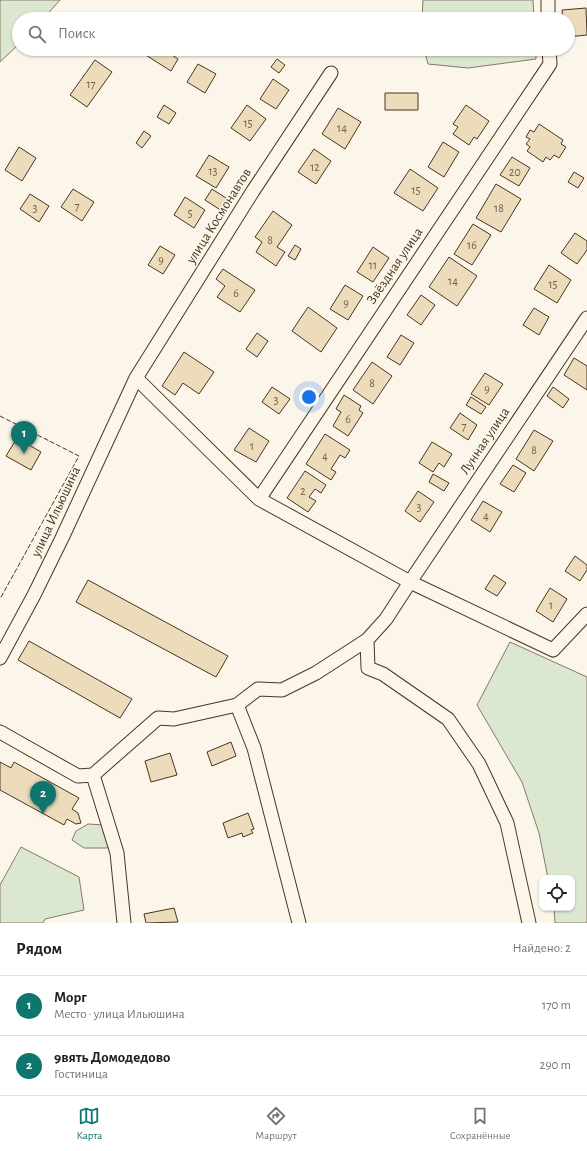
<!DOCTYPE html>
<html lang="ru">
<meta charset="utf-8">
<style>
:root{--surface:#fff;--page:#f2f2f2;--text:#202124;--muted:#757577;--line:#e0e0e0;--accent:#0f766e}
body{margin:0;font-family:"Alegreya Sans",sans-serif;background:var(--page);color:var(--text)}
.controls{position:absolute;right:12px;bottom:12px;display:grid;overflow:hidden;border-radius:8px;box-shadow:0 1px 3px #0004}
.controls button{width:36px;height:36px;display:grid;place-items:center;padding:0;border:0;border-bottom:1px solid var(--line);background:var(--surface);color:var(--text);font:20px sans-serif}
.you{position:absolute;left:309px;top:397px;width:14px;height:14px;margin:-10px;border:3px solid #fff;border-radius:50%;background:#1a73e8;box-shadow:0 0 0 6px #1a73e833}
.badge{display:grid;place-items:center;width:26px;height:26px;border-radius:50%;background:var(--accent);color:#fff;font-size:13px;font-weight:700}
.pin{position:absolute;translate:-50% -33px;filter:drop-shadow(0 1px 2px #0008)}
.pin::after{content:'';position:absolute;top:21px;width:14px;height:12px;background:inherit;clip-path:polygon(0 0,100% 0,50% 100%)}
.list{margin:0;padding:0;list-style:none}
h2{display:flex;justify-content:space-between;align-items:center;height:52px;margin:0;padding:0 16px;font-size:17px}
h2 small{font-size:13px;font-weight:400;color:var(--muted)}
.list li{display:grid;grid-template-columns:26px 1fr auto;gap:12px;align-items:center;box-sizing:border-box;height:60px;padding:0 16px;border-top:1px solid var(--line)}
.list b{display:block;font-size:15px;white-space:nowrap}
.list p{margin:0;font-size:13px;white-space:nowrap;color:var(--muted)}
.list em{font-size:13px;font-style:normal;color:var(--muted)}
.icon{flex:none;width:22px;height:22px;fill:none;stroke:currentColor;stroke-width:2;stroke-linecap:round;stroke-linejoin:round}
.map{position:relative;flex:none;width:587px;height:923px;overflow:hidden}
.search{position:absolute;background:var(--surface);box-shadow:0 1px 3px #0004;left:12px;right:12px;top:12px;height:44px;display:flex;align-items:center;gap:10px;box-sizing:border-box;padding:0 14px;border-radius:22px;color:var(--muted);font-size:15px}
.sheet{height:172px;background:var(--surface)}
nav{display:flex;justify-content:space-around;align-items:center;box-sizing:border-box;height:56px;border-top:1px solid var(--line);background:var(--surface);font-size:11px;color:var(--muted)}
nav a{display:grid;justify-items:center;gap:2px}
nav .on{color:var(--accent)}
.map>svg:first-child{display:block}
</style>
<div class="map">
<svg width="587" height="923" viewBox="0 0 587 923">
<rect width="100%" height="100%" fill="#fbf6e9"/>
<path fill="#dce7d0" stroke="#887966" d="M 0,0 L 60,0 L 43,19 L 19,19 L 19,44 L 0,62 Z
M 423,0 L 533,0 L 534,19 L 422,19 Z
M 424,49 L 536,49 L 536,59 L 468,68 L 428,64 Z
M 510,642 L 587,677 L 587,923 L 555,923 L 554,908 L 572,908 L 572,878 L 548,878 L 539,833 L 522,782 L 477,705 Z
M 88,824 L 104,825 L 110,842 L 107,848 L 84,848 L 72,840 L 76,831 Z
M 21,847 L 79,877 L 84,910 L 45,919 L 43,923 L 0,923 L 0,885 Z"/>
<path fill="#ecdcbc" stroke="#4a3520" d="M 586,8 L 587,35 L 568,37 L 568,19 L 563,19 L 562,10 Z
M 148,49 L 163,49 L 178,59 L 171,71 L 144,54 Z
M 277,59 L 285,65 L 279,73 L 271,67 Z
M 95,60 L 112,72 L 87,107 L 70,95 Z
M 198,64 L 216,74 L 205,93 L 187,82 Z
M 273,79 L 289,90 L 276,109 L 260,99 Z
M 385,93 L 418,93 L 418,110 L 385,110 Z
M 164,105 L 176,113 L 169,124 L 157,117 Z
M 247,105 L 266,119 L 250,141 L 231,128 Z
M 466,105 L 489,121 L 477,139 L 474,137 L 469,145 L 453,134 L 458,127 L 453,124 Z
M 338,108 L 361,122 L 345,149 L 322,134 Z
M 539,124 L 563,140 L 561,144 L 566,147 L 559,158 L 554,155 L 550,160 L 546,157 L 543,162 L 527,151 L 530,147 L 526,144 L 530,139 L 526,137 L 530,130 L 534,132 Z
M 144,131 L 151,136 L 142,148 L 136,143 Z
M 443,142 L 459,152 L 444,177 L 428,167 Z
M 19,147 L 36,158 L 22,181 L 5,170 Z
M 314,149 L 331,161 L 316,184 L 298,172 Z
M 209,155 L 229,167 L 216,188 L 196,176 Z
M 512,157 L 530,168 L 519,186 L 500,175 Z
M 410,169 L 438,188 L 423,211 L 394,193 Z
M 574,172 L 584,178 L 578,188 L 568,182 Z
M 496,184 L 521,199 L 501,232 L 476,218 Z
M 73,189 L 94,202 L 82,221 L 61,207 Z
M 212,189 L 229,200 L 222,211 L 205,200 Z
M 30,194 L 49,206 L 39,222 L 20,209 Z
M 185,197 L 205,210 L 194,228 L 174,215 Z
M 273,211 L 292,225 L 277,247 L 285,252 L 276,266 L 256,252 L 262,242 L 255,237 Z
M 473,224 L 491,235 L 472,265 L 454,254 Z
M 575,233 L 587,241 L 587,250 L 577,264 L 561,253 Z
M 295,245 L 301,249 L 295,260 L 288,256 Z
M 160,246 L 175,255 L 163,274 L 148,265 Z
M 373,247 L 389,258 L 373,282 L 357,272 Z
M 449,257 L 477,276 L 457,306 L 429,287 Z
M 549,265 L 571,280 L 557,303 L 534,289 Z
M 223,269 L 255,290 L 240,312 L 217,297 L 225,286 L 216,279 Z
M 345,285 L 363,296 L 348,320 L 330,309 Z
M 421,295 L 435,305 L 421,325 L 407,315 Z
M 308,307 L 337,328 L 321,352 L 292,331 Z
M 534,308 L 549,317 L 539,335 L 523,325 Z
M 257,333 L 268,341 L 257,357 L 246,349 Z
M 401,335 L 414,343 L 400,365 L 387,357 Z
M 184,352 L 214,372 L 199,394 L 183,383 L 175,395 L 162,386 Z
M 574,358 L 587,366 L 587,390 L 564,375 Z
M 372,362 L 392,376 L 373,404 L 353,390 Z
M 485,373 L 503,384 L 489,405 L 471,394 Z
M 272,387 L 290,399 L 279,414 L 262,402 Z
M 553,387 L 569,399 L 563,408 L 547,396 Z
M 344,395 L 361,406 L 359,410 L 363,413 L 348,436 L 333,426 L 341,412 L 336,409 Z
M 471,397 L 486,407 L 481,414 L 466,405 Z
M 460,413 L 477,425 L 468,440 L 450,428 Z
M 249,428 L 269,441 L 256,462 L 234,450 Z
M 534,430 L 553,441 L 534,471 L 516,459 Z
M 325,434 L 350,450 L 345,458 L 340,455 L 331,469 L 336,472 L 331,480 L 306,464 Z
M 17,438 L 41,452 L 31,470 L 6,456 Z
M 432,442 L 452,454 L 444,467 L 439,463 L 433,472 L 419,463 Z
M 513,465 L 526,473 L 514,492 L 500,484 Z
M 305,471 L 326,485 L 321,493 L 315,489 L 309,497 L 316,501 L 308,512 L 287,498 Z
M 433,474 L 449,483 L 444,491 L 429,482 Z
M 418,491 L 434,502 L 420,522 L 405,511 Z
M 483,501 L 502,512 L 490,532 L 471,520 Z
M 575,556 L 587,565 L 587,570 L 580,581 L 565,571 Z
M 494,575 L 506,583 L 497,596 L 485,589 Z
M 88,580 L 228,656 L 216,677 L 76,602 Z
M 550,588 L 567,599 L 553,622 L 536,611 Z
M 29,641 L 132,699 L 120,718 L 18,660 Z
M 231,742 L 236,756 L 212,766 L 207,752 Z
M 170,753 L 177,775 L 151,782 L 145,761 Z
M 0,762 L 11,768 L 14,762 L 79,798 L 72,809 L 78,813 L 81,823 L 76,824 L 67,819 L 64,825 L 0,790 Z
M 248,813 L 254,829 L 251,830 L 253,833 L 243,837 L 242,833 L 228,838 L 223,823 Z
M 174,908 L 178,922 L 146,923 L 144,914 Z"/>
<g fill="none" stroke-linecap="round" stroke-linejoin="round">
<defs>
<path id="minor" d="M 548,0 L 548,19
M 136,378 L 259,499 L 410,582 L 553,650 L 587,614
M 259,499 L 550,64 L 549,49
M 367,640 L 368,668 L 383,674 L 448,719 L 479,764 L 507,823 L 529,923
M 0,658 L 34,595 L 62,538 L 136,378 L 253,191 L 331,73
M 237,705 L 254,748 L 299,923
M 0,732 L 78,776 L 93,775 L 158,718 L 174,719 L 237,705 L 258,689 L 282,690 L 316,673 L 367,640 L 386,619 L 410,582 L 587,318
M 93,775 L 117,853 L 124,923"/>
</defs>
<use href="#minor" stroke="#4a3520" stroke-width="15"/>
<use href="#minor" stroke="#fbf6e9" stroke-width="13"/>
<path stroke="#4a3520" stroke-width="1" stroke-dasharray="5 2" stroke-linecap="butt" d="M 0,416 L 79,456 L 0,599"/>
</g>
<g text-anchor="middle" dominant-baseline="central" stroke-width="3" stroke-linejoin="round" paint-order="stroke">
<g font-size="12" fill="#725f47">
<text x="91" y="84">17</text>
<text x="248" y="123">15</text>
<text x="342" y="128">14</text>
<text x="315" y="167">12</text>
<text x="213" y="171">13</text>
<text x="515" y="172">20</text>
<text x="416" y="190">15</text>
<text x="77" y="206">7</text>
<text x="35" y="208">3</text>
<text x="499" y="208">18</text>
<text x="190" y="213">5</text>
<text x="270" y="240">8</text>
<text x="472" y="245">16</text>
<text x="161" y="260">9</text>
<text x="373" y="265">11</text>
<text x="453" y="281">14</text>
<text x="553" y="284">15</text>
<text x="236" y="293">6</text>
<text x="346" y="303">9</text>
<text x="372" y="383">8</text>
<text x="487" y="389">9</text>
<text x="276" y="400">3</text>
<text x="348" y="419">6</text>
<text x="464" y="426">7</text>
<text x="252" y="446">1</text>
<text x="534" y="450">8</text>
<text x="325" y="456">4</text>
<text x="303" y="491">2</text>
<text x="419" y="507">3</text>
<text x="486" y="516">4</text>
<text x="551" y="605">1</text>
</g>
<g font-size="14" fill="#4a3520" stroke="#fbf6e9">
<text transform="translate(219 216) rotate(-58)">улица Космонавтов</text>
<text transform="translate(395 266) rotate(-56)">Звёздная улица</text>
<text transform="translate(485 441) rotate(-56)">Лунная улица</text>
<text transform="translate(56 512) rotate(-65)">улица Ильюшина</text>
</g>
</g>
</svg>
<div class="controls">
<button><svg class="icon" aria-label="locate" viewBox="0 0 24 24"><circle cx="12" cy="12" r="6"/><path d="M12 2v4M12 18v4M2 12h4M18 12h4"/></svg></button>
</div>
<div class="you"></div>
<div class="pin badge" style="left:24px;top:454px">1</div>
<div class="pin badge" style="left:43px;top:814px">2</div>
<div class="search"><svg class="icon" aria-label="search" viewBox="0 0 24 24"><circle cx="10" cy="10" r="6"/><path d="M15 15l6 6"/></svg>Поиск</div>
</div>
<section class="sheet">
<h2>Рядом<small>Найдено: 2</small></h2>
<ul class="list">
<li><span class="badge">1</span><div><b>Морг</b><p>Место · улица Ильюшина</p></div><em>170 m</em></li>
<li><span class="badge">2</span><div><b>9вять Домодедово</b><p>Гостиница</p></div><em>290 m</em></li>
</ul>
</section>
<nav>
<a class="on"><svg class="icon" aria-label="map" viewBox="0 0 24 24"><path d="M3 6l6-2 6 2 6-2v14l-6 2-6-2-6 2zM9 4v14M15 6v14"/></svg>Карта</a>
<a><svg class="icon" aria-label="directions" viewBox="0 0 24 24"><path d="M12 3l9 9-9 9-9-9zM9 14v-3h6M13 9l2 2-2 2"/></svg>Маршрут</a>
<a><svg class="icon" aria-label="saved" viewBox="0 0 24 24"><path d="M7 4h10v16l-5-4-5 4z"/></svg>Сохранённые</a>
</nav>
